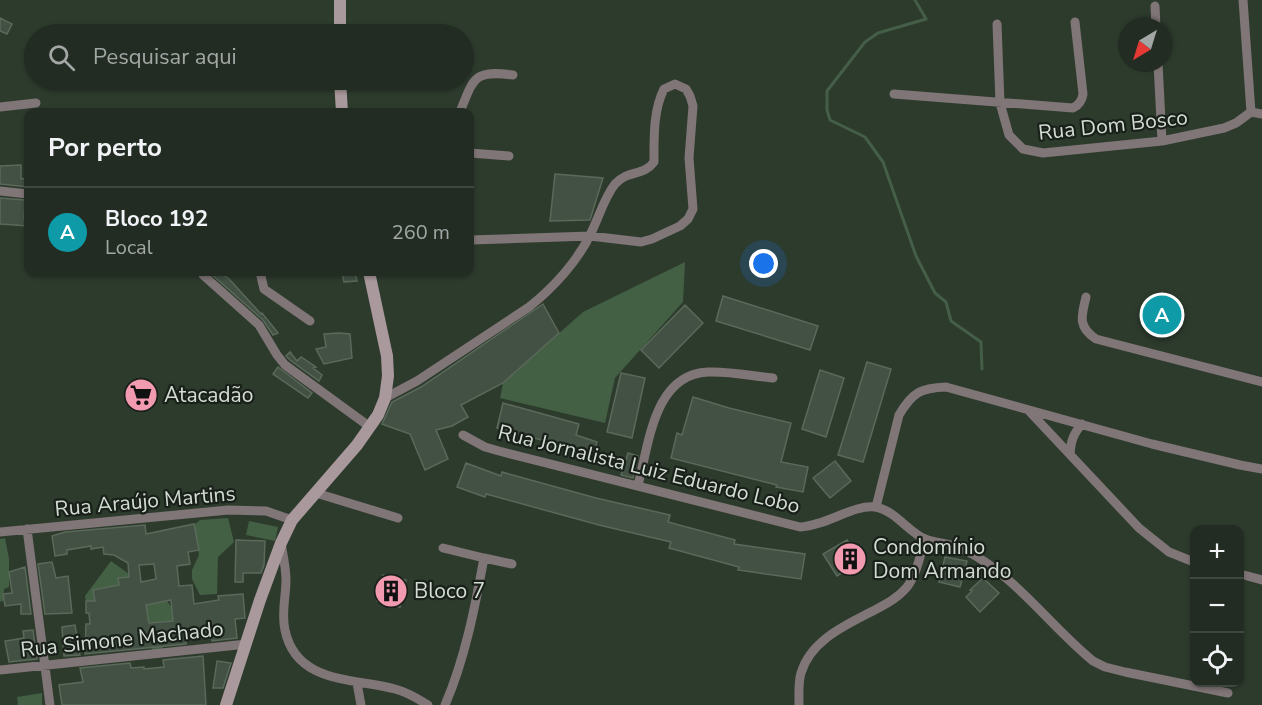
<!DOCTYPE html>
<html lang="pt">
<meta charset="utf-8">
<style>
:root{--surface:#222c22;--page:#2a342a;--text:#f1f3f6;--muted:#a2a7a5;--line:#3f4840;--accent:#8abfa5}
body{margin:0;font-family:"Nunito Sans",sans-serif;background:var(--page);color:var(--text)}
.controls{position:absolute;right:18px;bottom:18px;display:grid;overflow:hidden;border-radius:12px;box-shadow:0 2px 4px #0004}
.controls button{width:54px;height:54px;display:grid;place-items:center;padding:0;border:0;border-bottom:2px solid var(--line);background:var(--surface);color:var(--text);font:30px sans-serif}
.compass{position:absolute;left:1118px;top:18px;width:54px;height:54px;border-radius:50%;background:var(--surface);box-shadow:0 2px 4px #0004;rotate:218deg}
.you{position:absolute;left:764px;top:264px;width:21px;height:21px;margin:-15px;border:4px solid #fff;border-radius:50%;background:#1a73e8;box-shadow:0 0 0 9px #1a73e833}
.badge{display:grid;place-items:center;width:39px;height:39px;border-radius:50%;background:var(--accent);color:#fff;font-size:20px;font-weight:700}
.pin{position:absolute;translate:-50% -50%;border:3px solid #fff;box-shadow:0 2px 6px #0006}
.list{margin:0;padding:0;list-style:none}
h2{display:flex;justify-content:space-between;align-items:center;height:78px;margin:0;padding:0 24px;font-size:26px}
h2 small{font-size:20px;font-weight:400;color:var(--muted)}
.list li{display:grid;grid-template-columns:39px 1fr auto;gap:18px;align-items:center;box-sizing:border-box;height:90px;padding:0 24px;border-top:2px solid var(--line)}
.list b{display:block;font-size:22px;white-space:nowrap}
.list p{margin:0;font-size:20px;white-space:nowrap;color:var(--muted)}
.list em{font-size:20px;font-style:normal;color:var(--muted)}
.icon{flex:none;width:33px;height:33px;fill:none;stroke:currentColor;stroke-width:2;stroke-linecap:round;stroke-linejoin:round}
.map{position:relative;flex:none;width:1262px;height:705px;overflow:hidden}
.search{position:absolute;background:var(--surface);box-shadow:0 2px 4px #0004;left:24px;top:24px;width:450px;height:66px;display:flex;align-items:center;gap:15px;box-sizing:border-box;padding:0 21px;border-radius:33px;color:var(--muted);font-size:22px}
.panel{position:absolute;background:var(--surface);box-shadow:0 2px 4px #0004;left:24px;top:108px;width:450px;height:168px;border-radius:12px}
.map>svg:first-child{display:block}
</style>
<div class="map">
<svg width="1262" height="705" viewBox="0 0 1262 705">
<rect width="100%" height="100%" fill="#2d3b2d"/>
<path fill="#435f44" d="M 685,262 L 683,302 L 615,378 L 605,423 L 500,398 L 503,383 L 583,312 Z
M 228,518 L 234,542 L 218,557 L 217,594 L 200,595 L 192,579 L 192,570 L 199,555 L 194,525 L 200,520 Z
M 249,521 L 278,527 L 275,541 L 246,535 Z
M 5,538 L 9,559 L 9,587 L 4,589 L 3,601 L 0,602 L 0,539 Z
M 111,561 L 129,574 L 129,577 L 118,578 L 122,606 L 110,599 L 107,587 L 93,590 L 95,601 L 86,601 L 85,596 Z
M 167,601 L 172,608 L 173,621 L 161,623 L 163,649 L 152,650 L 146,604 Z
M 42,693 L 42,705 L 18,705 L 17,697 Z"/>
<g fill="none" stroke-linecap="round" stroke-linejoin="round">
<path stroke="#445e48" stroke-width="3" d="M 915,0 L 926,19 L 878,33 L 865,42 L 827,91 L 827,110 L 830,120 L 865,137 L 883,162 L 916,256 L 935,293 L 946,302 L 951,321 L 981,342 L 982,369"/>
</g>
<path fill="#425143" stroke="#5a695a" stroke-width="1.5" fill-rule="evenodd" d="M 0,18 L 12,24 L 7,34 L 0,31 Z
M 21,165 L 21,179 L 28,178 L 28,187 L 0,184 L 0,166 Z
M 555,174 L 603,178 L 590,220 L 550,221 Z
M 0,198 L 25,200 L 24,219 L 28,226 L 0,224 Z
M 209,272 L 220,272 L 230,280 L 261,314 L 262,313 L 278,333 L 273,335 L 263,320 Z
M 355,272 L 357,281 L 344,282 L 342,273 Z
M 723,296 L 818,326 L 810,350 L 716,321 Z
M 1149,298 L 1180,305 L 1172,333 L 1145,325 Z
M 543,304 L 559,333 L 503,383 L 461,405 L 468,417 L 452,426 L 436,430 L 448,459 L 425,470 L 410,434 L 382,424 L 392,402 L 421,387 Z
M 685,305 L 703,323 L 659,368 L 641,350 Z
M 339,333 L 350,334 L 352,358 L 324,364 L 316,349 L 326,347 L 324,334 Z
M 290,352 L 297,361 L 301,357 L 316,367 L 313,368 L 322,375 L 319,381 L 290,360 L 286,356 Z
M 867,362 L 891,369 L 863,462 L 838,455 Z
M 278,367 L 312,393 L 308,398 L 273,374 Z
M 820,370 L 844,378 L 826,437 L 802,429 Z
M 621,373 L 645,378 L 632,438 L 607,432 Z
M 693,397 L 729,408 L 791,423 L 781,462 L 808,467 L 803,492 L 776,487 L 777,485 L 671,458 L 677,433 L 682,435 Z
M 503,403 L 579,424 L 576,435 L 597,442 L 594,454 L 497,428 Z
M 628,453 L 638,456 L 633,478 L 621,475 Z
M 835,461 L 851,481 L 830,498 L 813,478 Z
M 466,463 L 501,476 L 502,472 L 596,498 L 670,515 L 668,522 L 735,540 L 734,544 L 805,554 L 801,579 L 738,570 L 739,567 L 669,548 L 671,542 L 599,525 L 486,494 L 485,497 L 457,487 Z
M 194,524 L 199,550 L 188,552 L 190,564 L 177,566 L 179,586 L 192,585 L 194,604 L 219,600 L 218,596 L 243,594 L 245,618 L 235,619 L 237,638 L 212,641 L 212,636 L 186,640 L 186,644 L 85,654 L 86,624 L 90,624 L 89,613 L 86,613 L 86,601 L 95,601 L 93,590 L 119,585 L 118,578 L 129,577 L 128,563 L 114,555 L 104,554 L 103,547 L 91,549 L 91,546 L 67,550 L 67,554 L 55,556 L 52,536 L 65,532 L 145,525 L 146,534 ZM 154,564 L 156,579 L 141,582 L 139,565 ZM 171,600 L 173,621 L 149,623 L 146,605 Z
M 236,540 L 265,541 L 264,565 L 261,573 L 243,573 L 243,582 L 235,582 Z
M 847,540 L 861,561 L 837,576 L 823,554 Z
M 945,557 L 967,561 L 960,587 L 939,582 Z
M 52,562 L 56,578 L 68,576 L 72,613 L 45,614 L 38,564 Z
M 25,567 L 31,614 L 21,614 L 21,604 L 5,606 L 3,594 L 12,593 L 9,572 Z
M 383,575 L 406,580 L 400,607 L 377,601 Z
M 983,578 L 999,593 L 980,612 L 966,597 L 972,591 L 970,590 Z
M 75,625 L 80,655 L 64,656 L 62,627 Z
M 33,630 L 37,659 L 9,662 L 5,641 L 24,638 L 23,631 Z
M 203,656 L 206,705 L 62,705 L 59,685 L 83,682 L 80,668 L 130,663 L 131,668 L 144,667 L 144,669 L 164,667 L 163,660 Z
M 217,661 L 231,663 L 223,688 L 213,688 Z"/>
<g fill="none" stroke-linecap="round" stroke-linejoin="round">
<path stroke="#807577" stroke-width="9" d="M 1243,0 L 1251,112
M 1155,6 L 1156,27
M 997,24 L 1000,103 L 1009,135 L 1023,149 L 1043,153 L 1162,141 L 1224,128 L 1236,123 L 1251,112 L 1262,114
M 1158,63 L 1162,141
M 894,94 L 1073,108 C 1079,105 1082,101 1083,94 L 1075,22
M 0,107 L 36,103
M 460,112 C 474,77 474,70 513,75
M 470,153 L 509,156
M 0,191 L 28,194
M 260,272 L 264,289 L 310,321
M 203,275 L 259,325 L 277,355 L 285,365 L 370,427
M 1086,297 C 1081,317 1078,327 1096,339 L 1262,382
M 385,398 L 417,381 L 529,307 C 553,288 578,261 591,233 C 599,217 604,198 615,184 C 627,170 644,176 654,162 C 654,139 653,110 664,89 L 675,84 L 686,89 L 690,96 L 693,106 L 689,158 L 693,209 L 688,219 L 680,226 L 652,239 L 641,242 L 590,236 L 470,240
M 1030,412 L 1139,528 L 1169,552 L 1194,562
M 463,435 L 485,447 L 499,451 L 800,527 C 826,526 854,504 875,507 C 895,510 908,532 925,539 C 937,544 952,543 965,550 C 1016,576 1049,625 1093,661 L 1105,667 L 1125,672 L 1228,693
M 1070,454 C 1071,441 1073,434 1082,424
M 638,485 C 649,444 654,374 708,372 C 729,371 752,376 773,378
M 316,493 L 398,518
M 876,507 L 899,415 C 912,393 920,388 946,387 L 1152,444 L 1240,465 L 1262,469
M 27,529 L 50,705
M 0,532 L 228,510 L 266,511 L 292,520
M 281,543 C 283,555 286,568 286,580 C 286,597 281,613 285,630 C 296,684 354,678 395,689 C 407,692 417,698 428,705
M 443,548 L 484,558 C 475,607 465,659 445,705
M 484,558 L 512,564
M 1240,574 L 1262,580
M 0,670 L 247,644
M 357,683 L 361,705
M 799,705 C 799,694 798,683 801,673 C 811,640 846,625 873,611 C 886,604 898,598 907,587 C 917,574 920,555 925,539"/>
<path stroke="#a9989c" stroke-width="12" d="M 340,0 L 340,34
M 340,80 L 342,112
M 226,705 L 260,600 L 281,543 L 292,520 L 357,445 L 378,415 L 385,398 L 388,376 L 387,356 L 369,272"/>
</g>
<defs>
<symbol id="supermarket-disc" viewBox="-11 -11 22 22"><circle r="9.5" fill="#f29aaf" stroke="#19201a"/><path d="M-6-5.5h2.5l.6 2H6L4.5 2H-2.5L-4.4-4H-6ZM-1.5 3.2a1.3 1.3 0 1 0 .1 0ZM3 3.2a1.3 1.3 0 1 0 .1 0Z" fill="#111"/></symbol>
<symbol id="building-disc" viewBox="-11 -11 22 22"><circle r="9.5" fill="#f29aaf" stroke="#19201a"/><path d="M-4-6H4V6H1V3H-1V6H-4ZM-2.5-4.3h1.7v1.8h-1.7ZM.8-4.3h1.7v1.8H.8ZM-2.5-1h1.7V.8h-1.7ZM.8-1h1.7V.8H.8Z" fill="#111"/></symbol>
</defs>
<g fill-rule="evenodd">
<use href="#supermarket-disc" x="122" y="376" width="38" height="38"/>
<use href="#building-disc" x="831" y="540" width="38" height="38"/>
<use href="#building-disc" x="372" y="572" width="38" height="38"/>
</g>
<g text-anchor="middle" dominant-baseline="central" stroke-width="4.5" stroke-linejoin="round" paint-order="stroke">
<g font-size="21" fill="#d3dcd3" stroke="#19201a">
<text transform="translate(1113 125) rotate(-6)">Rua Dom Bosco</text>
<text transform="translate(649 469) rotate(14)">Rua Jornalista Luiz Eduardo Lobo</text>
<text transform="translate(145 501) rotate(-5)">Rua Araújo Martins</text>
<text transform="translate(122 639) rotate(-6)">Rua Simone Machado</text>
</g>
<g font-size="21" fill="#d3dcd3" stroke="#19201a" text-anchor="start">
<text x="164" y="395">Atacadão</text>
<text x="873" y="547">Condomínio<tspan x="873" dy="24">Dom Armando</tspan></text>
<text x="414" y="591">Bloco 7</text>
</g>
</g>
</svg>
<div class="controls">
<button>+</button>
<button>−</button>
<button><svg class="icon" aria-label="locate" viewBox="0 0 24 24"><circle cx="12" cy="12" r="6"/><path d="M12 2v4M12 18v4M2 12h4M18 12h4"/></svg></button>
</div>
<svg class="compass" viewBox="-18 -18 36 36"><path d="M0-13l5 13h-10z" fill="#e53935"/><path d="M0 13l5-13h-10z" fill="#a2a7a5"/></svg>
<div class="you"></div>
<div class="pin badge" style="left:1162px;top:315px;background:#0f9aa8">A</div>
<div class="search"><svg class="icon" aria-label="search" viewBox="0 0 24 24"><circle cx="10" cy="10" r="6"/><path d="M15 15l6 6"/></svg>Pesquisar aqui</div>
<section class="panel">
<h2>Por perto<small></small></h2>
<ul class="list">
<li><span class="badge" style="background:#0f9aa8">A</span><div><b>Bloco 192</b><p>Local</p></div><em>260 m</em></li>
</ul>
</section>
</div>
